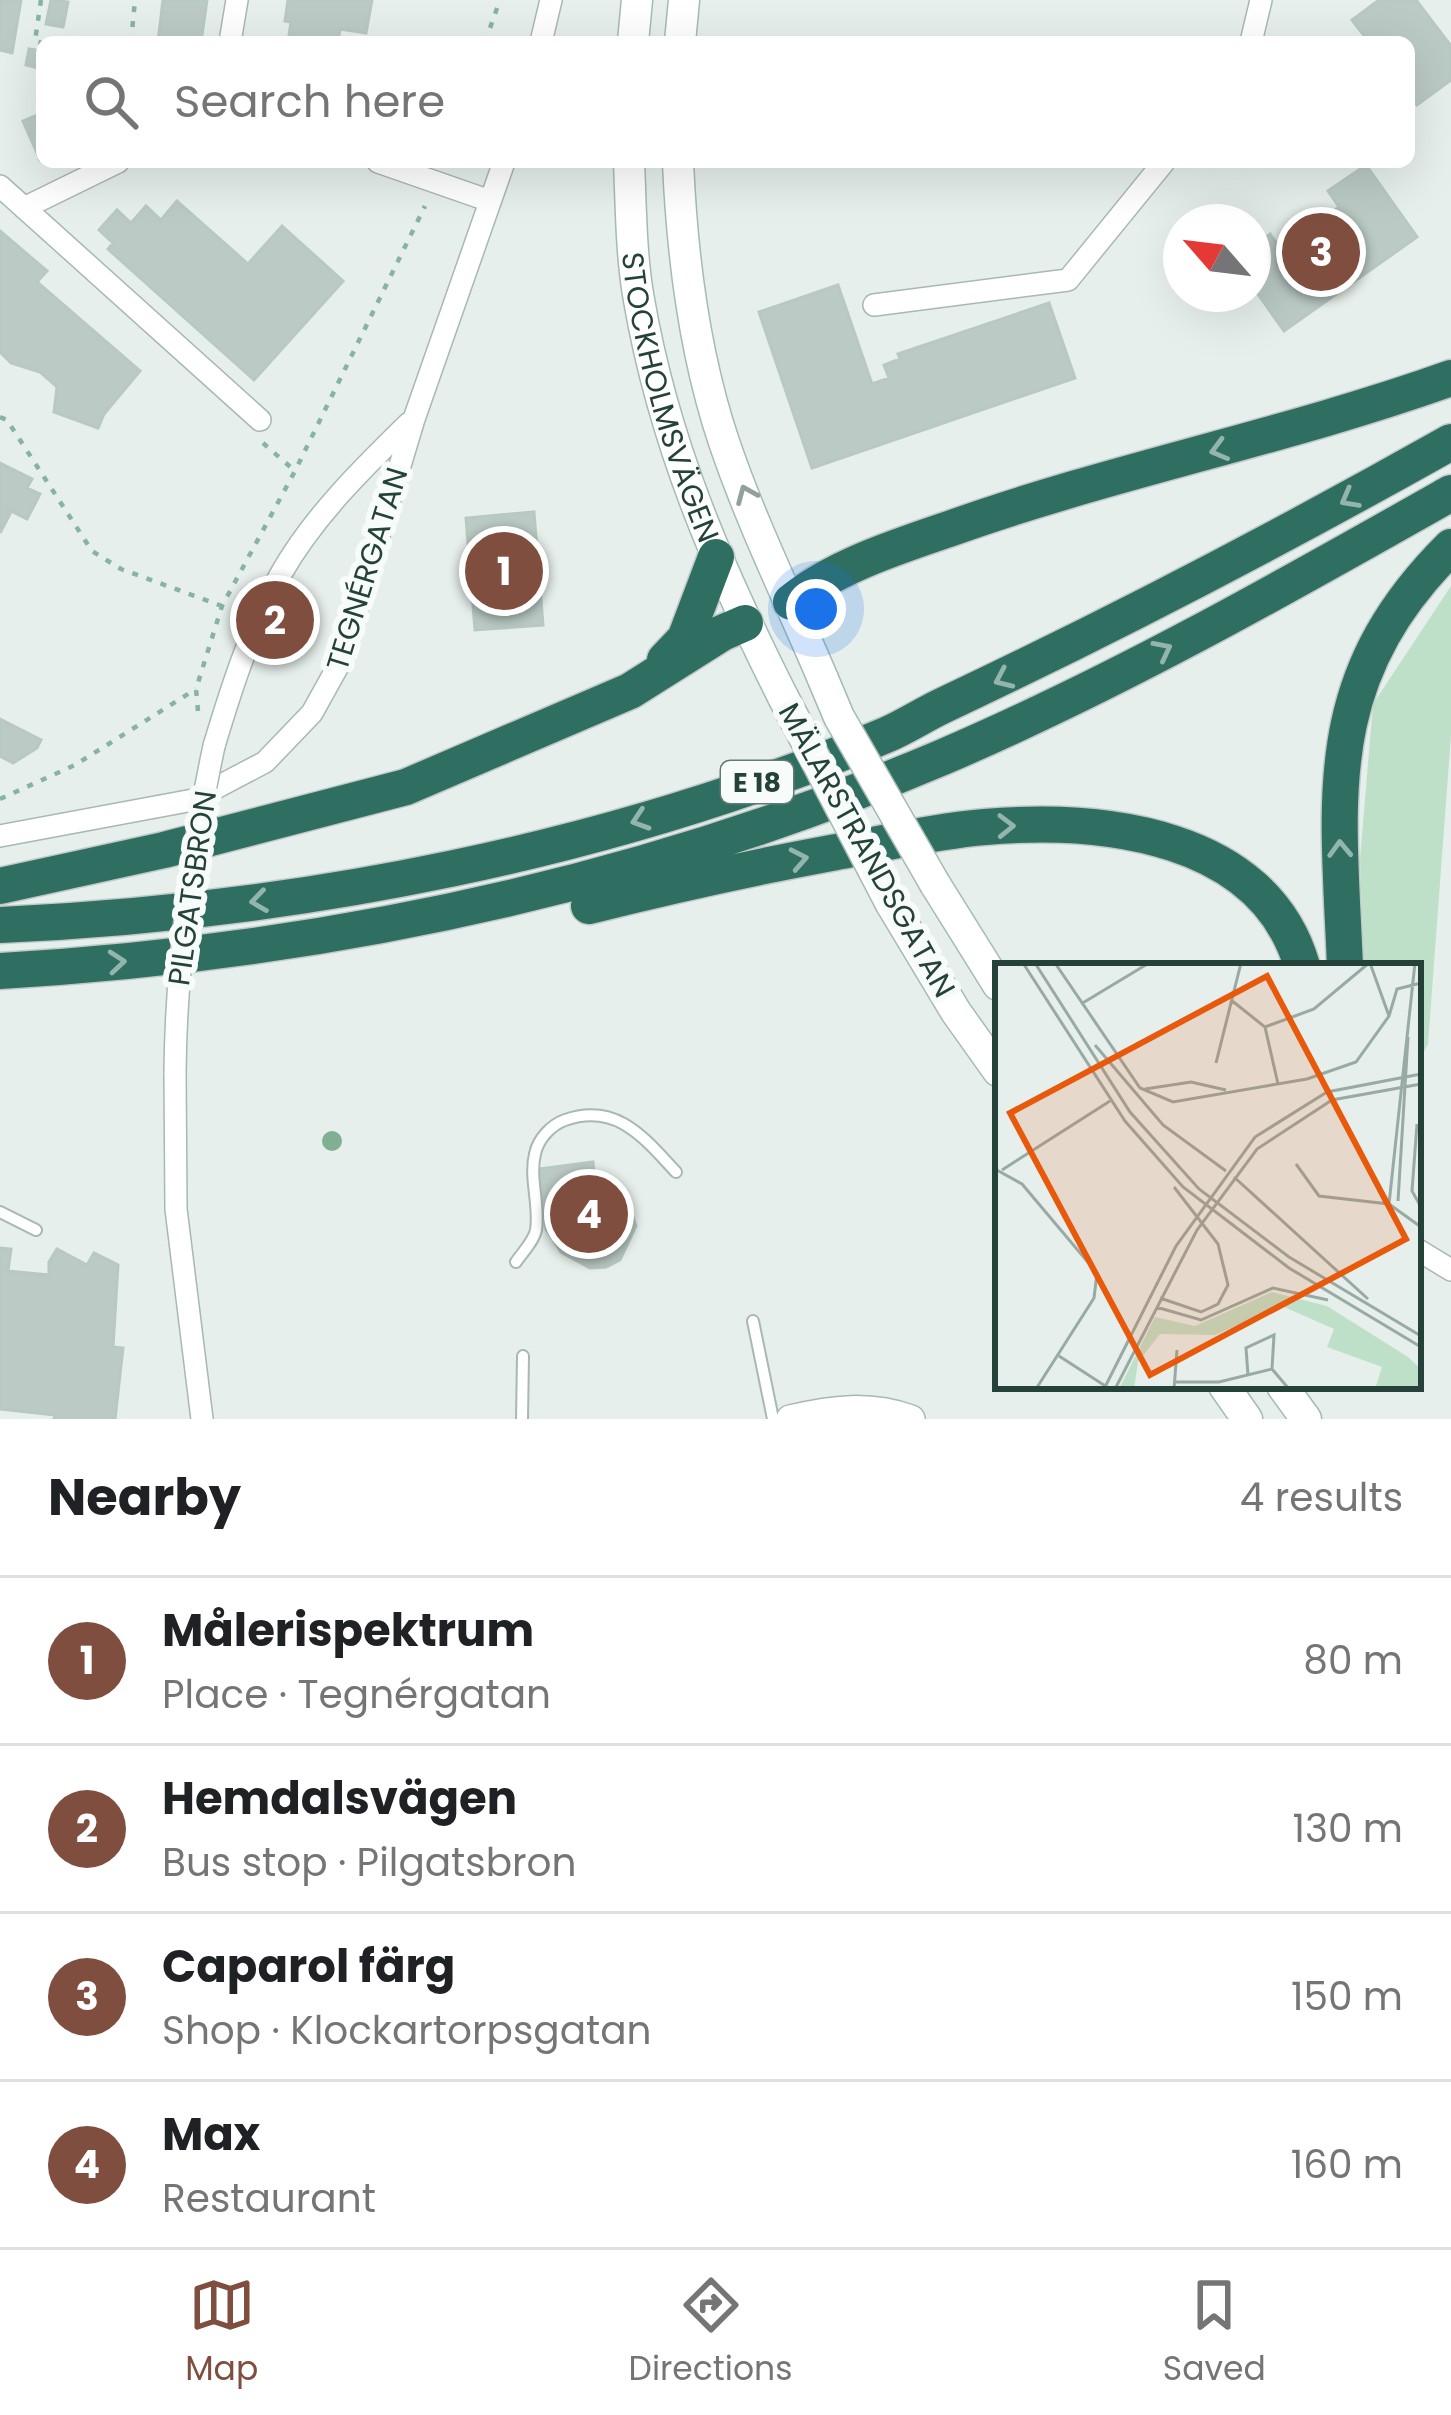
<!DOCTYPE html>
<meta charset="utf-8">
<style>
:root{--surface:#fff;--page:#f6f6f6;--text:#202124;--muted:#757577;--line:#e0e0e0;--accent:#7f4e3f}
body{margin:0;font-family:Poppins,sans-serif;background:var(--page);color:var(--text)}
.compass{position:absolute;left:1163px;top:204px;width:108px;height:108px;border-radius:50%;background:var(--surface);box-shadow:0 12px 48px #0002;rotate:298deg}
.you{position:absolute;left:816px;top:609px;width:42px;height:42px;margin:-30px;border:9px solid #fff;border-radius:50%;background:#1a73e8;box-shadow:0 0 0 18px #1a73e833}
.badge{display:grid;place-items:center;width:78px;height:78px;border-radius:50%;background:var(--accent);color:#fff;font-size:39px;font-weight:700}
.pin{position:absolute;translate:-50% -50%;border:6px solid #fff;box-shadow:0 3px 12px #0006}
.list{margin:0;padding:0;list-style:none}
h2{display:flex;justify-content:space-between;align-items:center;height:156px;margin:0;padding:0 48px;font-size:51px}
h2 small{font-size:39px;font-weight:400;color:var(--muted)}
.list li{display:grid;grid-template-columns:78px 1fr auto;gap:36px;align-items:center;box-sizing:border-box;height:168px;padding:0 48px;border-top:3px solid var(--line)}
.list b{display:block;font-size:45px;white-space:nowrap}
.list p{margin:0;font-size:39px;white-space:nowrap;color:var(--muted)}
.list em{font-size:39px;font-style:normal;color:var(--muted)}
.icon{flex:none;width:66px;height:66px;fill:none;stroke:currentColor;stroke-width:2;stroke-linecap:round;stroke-linejoin:round}
.map{position:relative;flex:none;width:1451px;height:1419px;overflow:hidden}
.search{position:absolute;background:var(--surface);box-shadow:0 12px 48px #0002;left:36px;right:36px;top:36px;height:132px;display:flex;align-items:center;gap:30px;box-sizing:border-box;padding:0 42px;border-radius:18px;color:var(--muted);font-size:45px}
.sheet{height:828px;background:var(--surface)}
nav{display:flex;justify-content:space-around;align-items:center;box-sizing:border-box;height:168px;border-top:3px solid var(--line);background:var(--surface);font-size:33px;color:var(--muted)}
nav a{display:grid;justify-items:center;gap:6px}
nav .on{color:var(--accent)}
.map>svg:first-child{display:block}
</style>
<div class="map">
<svg width="1451" height="1419" viewBox="0 0 1451 1419">
<rect width="100%" height="100%" fill="#e6efeb"/>
<path fill="#bfe0c8" d="M 1451,586 L 1451,735 L 1428,1044 L 1418,1062 L 1418,966 L 1364,966 L 1360,859 L 1373,704 Z"/>
<path fill="#bbcac4" stroke="#b8c9c2" stroke-width="3" d="M 0,0 L 21,0 L 12,53 L 0,50 Z
M 51,0 L 68,2 L 63,27 L 46,24 Z
M 163,0 L 207,0 L 201,42 L 158,42 Z
M 288,0 L 372,0 L 366,33 L 340,29 L 338,42 L 288,42 L 291,22 L 285,21 Z
M 1379,0 L 1416,0 L 1451,46 L 1451,80 L 1417,105 L 1409,95 L 1409,42 L 1369,42 L 1352,20 Z
M 29,49 L 42,51 L 42,69 L 26,65 Z
M 42,113 L 42,159 L 40,160 L 23,121 Z
M 1366,165 L 1417,237 L 1284,331 L 1253,287 L 1253,246 L 1270,234 L 1280,248 L 1339,207 L 1328,191 Z
M 177,201 L 248,264 L 282,226 L 343,281 L 254,380 L 108,249 L 113,243 L 99,230 L 117,210 L 131,223 L 146,206 L 161,220 Z
M 0,231 L 47,271 L 37,282 L 140,371 L 104,414 L 98,428 L 54,412 L 57,387 L 40,372 L 11,363 L 0,352 Z
M 838,285 L 872,384 L 889,378 L 884,365 L 900,359 L 898,354 L 1049,303 L 1075,378 L 812,468 L 759,312 Z
M 0,463 L 32,479 L 27,488 L 40,494 L 27,519 L 5,508 L 10,514 L 0,533 Z
M 534,512 L 543,625 L 475,630 L 466,518 Z
M 0,719 L 41,740 L 37,748 L 13,763 L 0,756 Z
M 593,1162 L 595,1184 L 626,1198 L 636,1226 L 620,1260 L 606,1267 L 590,1268 L 561,1252 L 546,1229 L 539,1169 Z
M 0,1248 L 11,1249 L 8,1271 L 49,1275 L 49,1262 L 57,1249 L 87,1265 L 94,1253 L 118,1265 L 113,1347 L 123,1348 L 115,1419 L 54,1419 L 55,1415 L 0,1409 Z"/>
<g fill="none" stroke-linecap="round" stroke-linejoin="round">
<defs>
<path id="service" d="M 0,1212 L 36,1230
M 516,1262 C 522,1253 534,1241 536,1230 C 540,1206 529,1178 535,1154 C 538,1139 551,1125 565,1120 C 617,1102 644,1138 676,1172
M 753,1321 L 773,1419
M 522,1419 L 523,1356"/>
<path id="minor" d="M 230,42 L 237,0
M 541,42 L 551,0
M 1251,42 L 1261,0
M 378,162 L 490,201
M 0,186 L 260,420
M 24,208 L 118,162
M 874,305 L 1068,280 L 1164,162
M 214,746 C 232,686 251,627 282,572 C 314,516 363,468 409,423
M 0,836 L 193,800 L 265,762 L 312,713 L 342,659 L 414,419 L 504,162
M 175,1073 L 176,1209 L 202,1419
M 1418,1250 L 1451,1270"/>
<path id="tertiary" d="M 790,1419 C 832,1409 870,1404 911,1419"/>
<g id="secondary">
<path d="M 633,42 L 637,0"/>
<path d="M 680,42 L 684,0"/>
<path id="s1" d="M 629,162 C 631,207 631,256 639,300 C 664,444 718,568 783,697"/>
<path d="M 678,162 C 682,255 694,353 724,442 C 751,522 790,601 823,679"/>
<path d="M 935,884 L 998,985"/>
<path d="M 891,904 L 956,1012 L 998,1071"/>
<path d="M 1224,1386 L 1247,1419"/>
<path d="M 1282,1386 L 1306,1419"/>
</g>
<path id="motorway" d="M 791,602 C 834,567 896,547 949,529 C 1114,470 1286,437 1451,378
M 665,660 L 685,639 L 716,557
M 0,886 L 164,850 L 406,787 L 630,691 L 722,633 L 745,623
M 589,906 C 669,886 750,868 831,853 C 882,844 934,831 985,827 C 1102,817 1264,834 1302,966
M 0,925 C 298,912 611,851 886,735 C 905,727 923,715 942,706 C 1116,624 1284,536 1451,442
M 1345,966 C 1338,796 1318,679 1451,547
M 0,971 C 327,952 641,885 943,757 C 1118,682 1285,587 1451,493"/>
</defs>
<use href="#service" stroke="#a8b8b2" stroke-width="14"/>
<use href="#minor" stroke="#a8b8b2" stroke-width="24"/>
<use href="#tertiary" stroke="#a8b8b2" stroke-width="30"/>
<use href="#secondary" stroke="#a4bbb3" stroke-width="33"/>
<use href="#motorway" stroke="#c2cac8" stroke-width="39"/>
<path stroke="#86b3a5" stroke-width="4.5" stroke-dasharray="6 9" stroke-linecap="butt" d="M 41,0 L 35,41 L 42,43
M 131,42 L 135,0
M 485,42 L 500,0
M 0,417 L 7,420 L 92,551 L 121,569 L 222,606
M 263,443 L 295,471
M 198,711 L 196,689 L 222,606 L 295,471 L 425,206
M 0,799 L 75,765 L 196,689"/>
<use href="#service" stroke="#fff" stroke-width="10"/>
<use href="#minor" stroke="#fff" stroke-width="21"/>
<use href="#tertiary" stroke="#fff" stroke-width="27"/>
<use href="#secondary" stroke="#fff" stroke-width="30"/>
<use href="#motorway" stroke="#2f6f62" stroke-width="36"/>
<defs>
<path id="minor-bridge" d="M 175,1073 C 176,962 191,854 214,746"/>
<path id="secondary-bridge" d="M 823,679 L 839,717 L 935,884
M 783,697 L 891,904"/>
</defs>
<use href="#minor-bridge" stroke="#a8b8b2" stroke-width="24" stroke-linecap="butt"/>
<use href="#secondary-bridge" stroke="#a4bbb3" stroke-width="33" stroke-linecap="butt"/>
<use href="#minor-bridge" stroke="#fff" stroke-width="21"/>
<use href="#secondary-bridge" stroke="#fff" stroke-width="30"/>
</g>
<circle fill="#80af93" cx="332" cy="1141" r="10"/>
<defs><path id="oneway-chevron" d="M-2-3.5L2.5 0L-2 3.5" fill="none" stroke-width="1.6" stroke-linecap="round" stroke-linejoin="round" transform="scale(3)"/></defs>
<g stroke="#93b5ae">
<use href="#oneway-chevron" transform="translate(1219 450) rotate(165)"/>
<use href="#oneway-chevron" transform="translate(1349 499) rotate(151)"/>
<use href="#oneway-chevron" transform="translate(1163 650) rotate(-27)"/>
<use href="#oneway-chevron" transform="translate(1003 679) rotate(156)"/>
<use href="#oneway-chevron" transform="translate(640 820) rotate(162)"/>
<use href="#oneway-chevron" transform="translate(1006 826) rotate(-1)"/>
<use href="#oneway-chevron" transform="translate(1340 849) rotate(-92)"/>
<use href="#oneway-chevron" transform="translate(799 859) rotate(-11)"/>
<use href="#oneway-chevron" transform="translate(259 901) rotate(172)"/>
<use href="#oneway-chevron" transform="translate(117 962) rotate(-5)"/>
</g>
<use stroke="#92a09c" href="#oneway-chevron" transform="translate(746 494) rotate(-113)"/>
<g text-anchor="middle" dominant-baseline="central" stroke-width="12" stroke-linejoin="round" paint-order="stroke">
<rect fill="#f7fbf9" stroke="#637a73" stroke-width="3" x="721" y="761" width="72" height="42" rx="9"/>
<g font-size="27" font-weight="bold" fill="#24423a">
<text x="757" y="782">E 18</text>
</g>
<g font-size="30" fill="#24423a" stroke="#f7fbf9">
<text stroke="none"><textPath href="#s1" startOffset="240">STOCKHOLMSVÄGEN</textPath></text>
<text transform="translate(367 569) rotate(-73)">TEGNÉRGATAN</text>
<text transform="translate(867 850) rotate(61)">MÄLARSTRANDSGATAN</text>
<text transform="translate(192 888) rotate(-82)">PILGATSBRON</text>
</g>
</g>
<g transform="translate(995 963)">
<rect width="426" height="426" fill="#e6efeb"/>
<path d="M 277,329 L 332,343 L 413,394 L 426,406 L 426,426 L 380,426 L 387,404 L 332,384 L 339,366 L 287,343 L 220,372 L 165,371 L 143,399 L 139,426 L 124,426 L 160,354 L 200,363 Z" fill="#bfe0c8"/>
<path fill="none" stroke="#98aaa4" stroke-width="3" d="M 28,0 L 130,158 L 188,224 L 294,305 L 426,384M 40,0 L 135,149 L 204,226 L 294,294 L 426,373M 60,0 L 145,125 L 178,139 L 312,116 L 361,99 L 394,53 L 402,26 L 426,20M 375,0 L 394,53M 236,37 L 270,64 L 283,121M 86,41 L 154,0M 270,64 L 319,46 L 374,0M 100,82 L 168,162 L 231,208M 221,100 L 246,0M 150,126 L 196,119 L 231,127M 422,161 L 417,228 L 426,244M 301,201 L 324,233 L 394,241M 0,206 L 27,221 L 102,310 L 99,335 L 41,426M 7,207 L 115,138M 239,214 L 373,336M 403,238 L 413,74M 394,241 L 420,0M 394,241 L 426,264M 165,335 L 206,349 L 223,341 L 233,322 L 223,281 L 179,224M 161,344 L 206,357 L 278,325 L 333,337M 64,393 L 115,426M 253,412 L 251,385 L 279,372 L 277,406M 180,419 L 224,419 L 277,406 L 294,426M 109,426 L 181,283 L 260,174 L 332,129 L 426,111M 120,426 L 202,267 L 262,186 L 337,137 L 426,121M 179,426 L 182,387"/>
<path fill="#e8590c" fill-opacity="0.15" stroke="#e8590c" stroke-width="6" d="M 272,13 L 411,276 L 155,412 L 15,150 Z"/>
<rect width="426" height="426" fill="none" stroke="#24423a" stroke-width="6"/>
</g>
</svg>
<svg class="compass" viewBox="-18 -18 36 36"><path d="M0-13l5 13h-10z" fill="#e53935"/><path d="M0 13l5-13h-10z" fill="#757577"/></svg>
<div class="you"></div>
<div class="pin badge" style="left:504px;top:571px">1</div>
<div class="pin badge" style="left:275px;top:620px">2</div>
<div class="pin badge" style="left:1321px;top:252px">3</div>
<div class="pin badge" style="left:589px;top:1214px">4</div>
<div class="search"><svg class="icon" aria-label="search" viewBox="0 0 24 24"><circle cx="10" cy="10" r="6"/><path d="M15 15l6 6"/></svg>Search here</div>
</div>
<section class="sheet">
<h2>Nearby<small>4 results</small></h2>
<ul class="list">
<li><span class="badge">1</span><div><b>Målerispektrum</b><p>Place · Tegnérgatan</p></div><em>80 m</em></li>
<li><span class="badge">2</span><div><b>Hemdalsvägen</b><p>Bus stop · Pilgatsbron</p></div><em>130 m</em></li>
<li><span class="badge">3</span><div><b>Caparol färg</b><p>Shop · Klockartorpsgatan</p></div><em>150 m</em></li>
<li><span class="badge">4</span><div><b>Max</b><p>Restaurant</p></div><em>160 m</em></li>
</ul>
</section>
<nav>
<a class="on"><svg class="icon" aria-label="map" viewBox="0 0 24 24"><path d="M3 6l6-2 6 2 6-2v14l-6 2-6-2-6 2zM9 4v14M15 6v14"/></svg>Map</a>
<a><svg class="icon" aria-label="directions" viewBox="0 0 24 24"><path d="M12 3l9 9-9 9-9-9zM9 14v-3h6M13 9l2 2-2 2"/></svg>Directions</a>
<a><svg class="icon" aria-label="saved" viewBox="0 0 24 24"><path d="M7 4h10v16l-5-4-5 4z"/></svg>Saved</a>
</nav>
